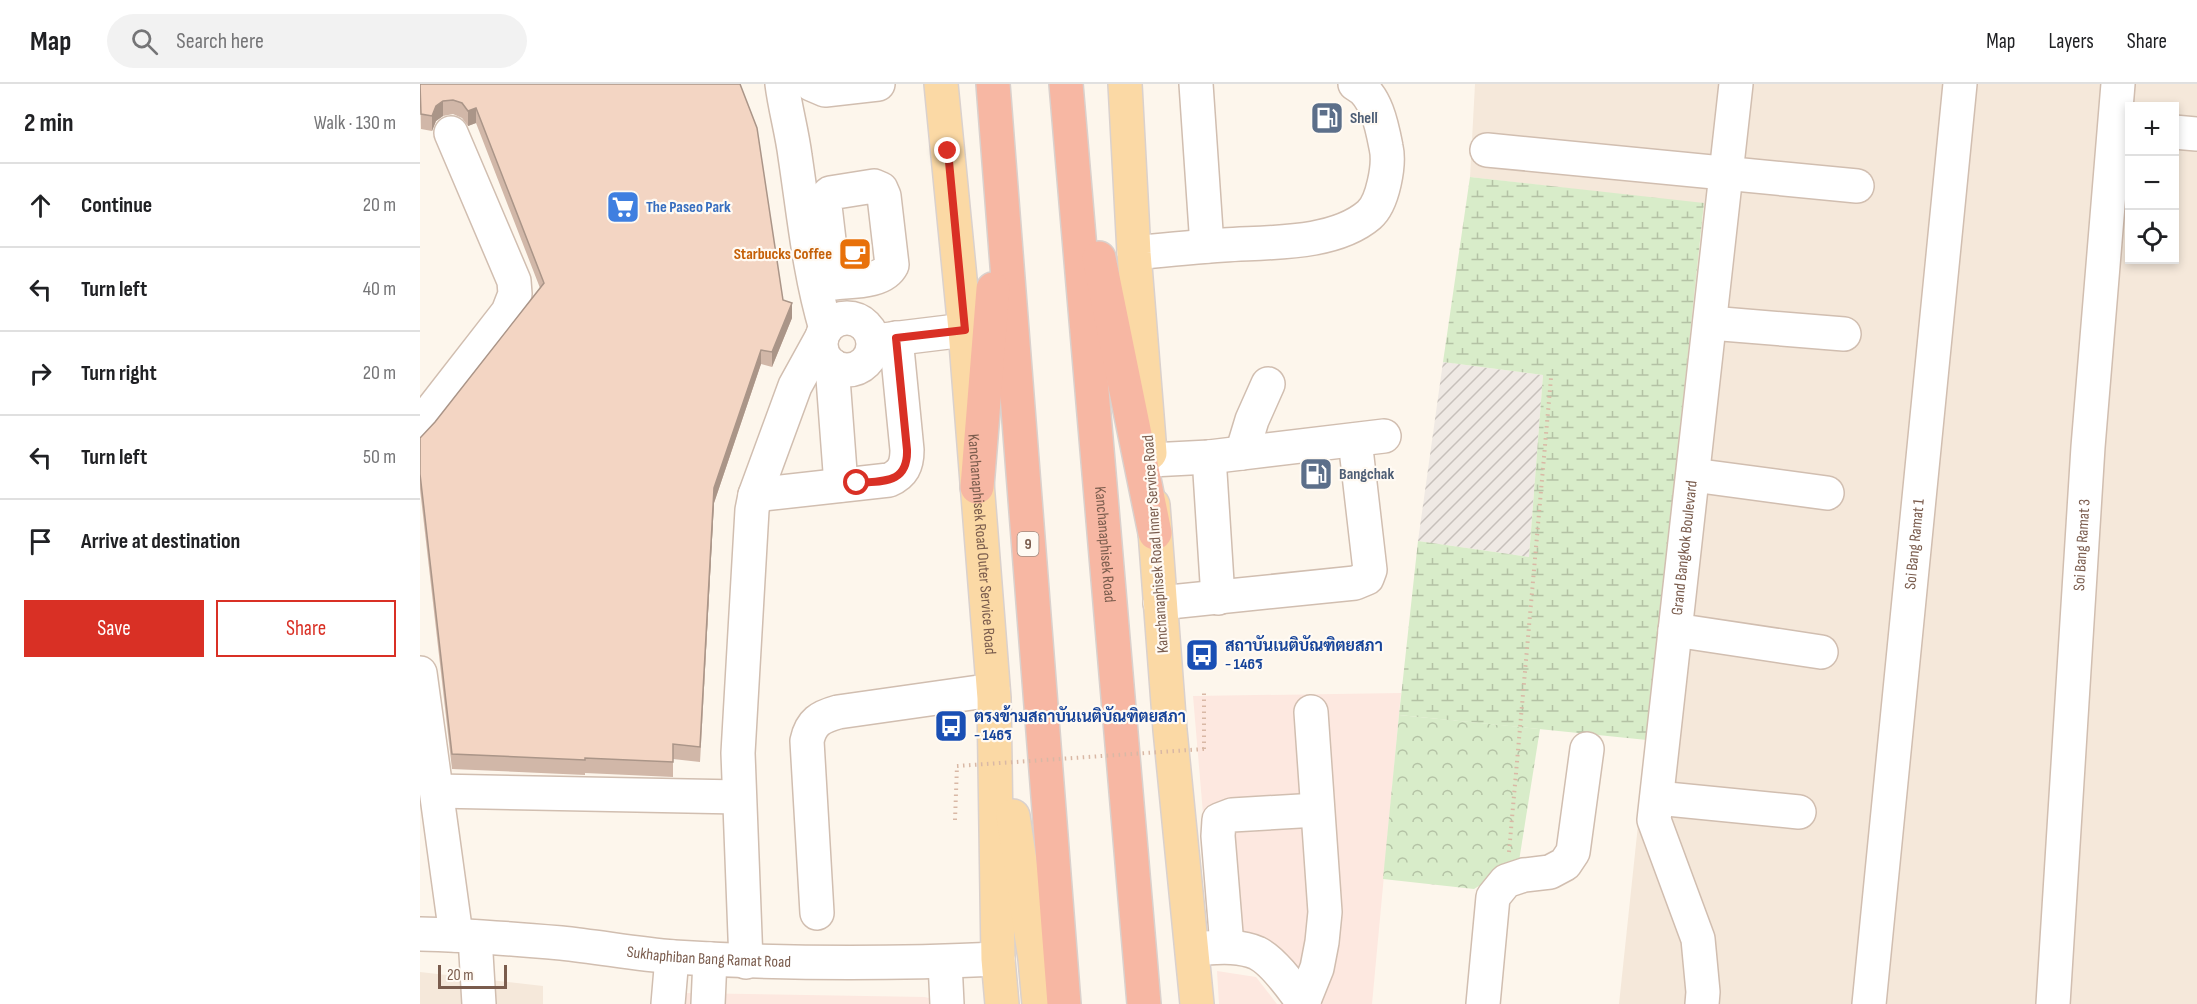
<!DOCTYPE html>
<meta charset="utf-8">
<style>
:root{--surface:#fff;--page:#f2f2f2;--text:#202124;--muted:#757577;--line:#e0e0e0;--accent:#d93025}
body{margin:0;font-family:"Sofia Sans Condensed",Sarabun,sans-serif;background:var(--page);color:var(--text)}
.controls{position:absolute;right:18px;top:18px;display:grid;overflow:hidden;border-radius:0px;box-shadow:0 3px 9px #0003}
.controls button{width:54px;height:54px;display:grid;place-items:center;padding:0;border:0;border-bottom:2px solid var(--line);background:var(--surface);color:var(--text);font:30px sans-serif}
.scale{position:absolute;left:18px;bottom:15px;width:69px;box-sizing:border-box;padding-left:6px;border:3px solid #7a5c4d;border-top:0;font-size:16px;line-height:21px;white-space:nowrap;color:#7a5c4d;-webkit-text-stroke:4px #fffaf3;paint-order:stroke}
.stop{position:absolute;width:18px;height:18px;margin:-14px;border:4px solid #d93025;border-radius:50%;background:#fff}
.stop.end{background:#d93025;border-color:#fff;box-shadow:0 2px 6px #0008}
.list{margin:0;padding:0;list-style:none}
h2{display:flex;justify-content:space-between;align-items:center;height:78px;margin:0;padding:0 24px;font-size:26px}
h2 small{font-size:20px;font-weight:400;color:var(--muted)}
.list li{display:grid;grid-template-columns:39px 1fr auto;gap:18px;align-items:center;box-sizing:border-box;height:84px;padding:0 24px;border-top:2px solid var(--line)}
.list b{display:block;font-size:22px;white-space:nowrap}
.list em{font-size:20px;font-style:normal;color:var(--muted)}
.actions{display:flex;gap:12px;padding:18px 24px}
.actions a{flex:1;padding:14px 0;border:2px solid var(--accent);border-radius:0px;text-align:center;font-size:21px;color:var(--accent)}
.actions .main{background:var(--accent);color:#fff}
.icon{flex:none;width:33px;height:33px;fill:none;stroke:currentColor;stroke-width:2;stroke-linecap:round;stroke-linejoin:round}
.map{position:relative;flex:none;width:1777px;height:920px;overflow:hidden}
header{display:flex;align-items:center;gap:36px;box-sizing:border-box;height:84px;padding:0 30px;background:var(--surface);border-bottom:2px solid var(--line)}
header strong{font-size:28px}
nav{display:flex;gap:33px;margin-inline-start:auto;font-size:21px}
.search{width:420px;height:54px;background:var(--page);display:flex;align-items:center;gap:15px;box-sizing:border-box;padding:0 21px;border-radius:33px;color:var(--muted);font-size:22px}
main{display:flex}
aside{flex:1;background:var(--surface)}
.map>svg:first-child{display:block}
</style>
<header>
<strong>Map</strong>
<div class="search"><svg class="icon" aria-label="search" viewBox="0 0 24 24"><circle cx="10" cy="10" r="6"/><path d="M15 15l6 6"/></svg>Search here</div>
<nav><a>Map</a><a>Layers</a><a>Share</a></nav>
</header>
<main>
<aside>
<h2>2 min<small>Walk · 130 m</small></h2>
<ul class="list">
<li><svg class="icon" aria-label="ahead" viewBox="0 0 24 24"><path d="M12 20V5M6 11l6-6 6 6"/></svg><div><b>Continue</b></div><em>20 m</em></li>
<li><svg class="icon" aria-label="left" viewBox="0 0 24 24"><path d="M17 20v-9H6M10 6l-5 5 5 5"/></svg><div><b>Turn left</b></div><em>40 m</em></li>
<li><svg class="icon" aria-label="right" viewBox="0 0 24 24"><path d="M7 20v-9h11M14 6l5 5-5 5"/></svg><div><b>Turn right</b></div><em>20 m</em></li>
<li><svg class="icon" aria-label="left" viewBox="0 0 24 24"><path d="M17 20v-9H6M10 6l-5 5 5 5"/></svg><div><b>Turn left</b></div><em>50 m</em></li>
<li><svg class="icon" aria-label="arrive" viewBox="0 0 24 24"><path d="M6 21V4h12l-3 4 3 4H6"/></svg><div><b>Arrive at destination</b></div></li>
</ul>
<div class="actions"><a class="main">Save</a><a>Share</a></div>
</aside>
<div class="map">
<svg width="1777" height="920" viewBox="0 0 1777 920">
<defs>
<pattern id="industrial-furrows" width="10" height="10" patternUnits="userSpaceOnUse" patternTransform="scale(1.5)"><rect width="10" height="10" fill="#efe9e4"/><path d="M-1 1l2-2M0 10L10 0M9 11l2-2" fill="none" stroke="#c7c0bb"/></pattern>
<pattern id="forest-crowns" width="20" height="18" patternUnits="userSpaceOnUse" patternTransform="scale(1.5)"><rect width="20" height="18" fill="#d8ecc9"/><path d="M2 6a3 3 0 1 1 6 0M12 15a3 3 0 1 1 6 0" fill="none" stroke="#b4c2a5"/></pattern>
<pattern id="wetland-marsh" width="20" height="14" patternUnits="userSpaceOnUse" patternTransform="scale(1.5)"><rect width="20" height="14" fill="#d8ecc9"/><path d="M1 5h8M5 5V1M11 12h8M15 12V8" fill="none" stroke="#b4c2a5"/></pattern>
</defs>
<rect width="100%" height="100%" fill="#fdf6ec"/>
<path fill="#f5e8da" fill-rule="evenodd" d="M 1055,0 L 1777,0 L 1777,920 L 1199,920 L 1284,120 L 1050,93 ZM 1710,22 L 1754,22 L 1754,176 L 1710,176 Z
M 0,888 L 123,902 L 123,920 L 0,920 Z"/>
<path fill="#fde8e0" d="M 981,609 L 952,920 L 899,920 L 793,847 L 773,612 Z
M 797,887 L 836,893 L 857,920 L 799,920 Z
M 263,909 L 505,913 L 532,920 L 263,920 Z"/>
<path fill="url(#industrial-furrows)" d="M 1023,278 L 1123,291 L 1109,473 L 998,457 Z"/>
<path fill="url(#forest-crowns)" d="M 979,631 L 1120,645 L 1099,777 L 1054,805 L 963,795 Z"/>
<path fill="url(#wetland-marsh)" d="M 1050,93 L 1284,119 L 1227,656 L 979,631 L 998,457 L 1109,473 L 1123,291 L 1023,278 Z"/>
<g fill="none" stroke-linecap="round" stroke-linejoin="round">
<defs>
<g id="minor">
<path d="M 362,0 C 365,24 372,48 375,72 C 384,131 389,188 406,245"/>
<path d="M 391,0 L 405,6 L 458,0"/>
<path d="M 776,0 L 787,162"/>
<path d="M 1754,48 L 1777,50"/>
<path d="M 1067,66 L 1437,102"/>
<path d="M 454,102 L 461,105 L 464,112 L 472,181 C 463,199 431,197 414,199 L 405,122 L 406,113 L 410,109 Z"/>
<path d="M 714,169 C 744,166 774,163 804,161 C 849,158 914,161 949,131 C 963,119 970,80 966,63 C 962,42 956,10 935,0"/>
<circle cx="427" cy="260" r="26"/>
<path d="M 1290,239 L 1424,250"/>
<path d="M 455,257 L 545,246"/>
<path d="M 412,281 L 421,401"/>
<path d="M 0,341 L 88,228 L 95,210 L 94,197 L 31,49"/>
<path d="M 822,369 L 832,336 L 848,300"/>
<path d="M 789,373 L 798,514"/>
<path d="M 731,376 L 789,373 L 964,352"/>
<path d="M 1273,391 L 1407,409"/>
<path d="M 335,411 L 469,396 C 483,390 487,381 487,366 L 476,254"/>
<path d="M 740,519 L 935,499 L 947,494 L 950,486 L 935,356"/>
<path d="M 1255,546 L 1401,568"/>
<path d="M 0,589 L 36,851"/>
<path d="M 17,707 L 319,713"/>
<path d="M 1237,714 L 1379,728"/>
<path d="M 397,829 L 387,657 C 391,638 400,633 418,628 L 573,606"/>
<path id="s1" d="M 0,850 C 47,851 94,855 141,859 C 179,863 217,870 254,873 C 362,880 470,880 578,875"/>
<path d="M 55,853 L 59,920"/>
<path d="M 807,862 L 798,752 L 799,736 L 812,731 L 897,726"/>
<path d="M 786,864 C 802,863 821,862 837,869 C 854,877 873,905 884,920"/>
<path d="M 326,878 L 318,669 L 332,426 L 335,411 L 375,302 L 402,253"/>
<path d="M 525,878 L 527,920"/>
<path d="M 883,919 L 897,884 L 902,858 L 905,828 L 891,628"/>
<path d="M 248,920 L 252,873"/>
<path d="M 288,920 L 290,875"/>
<path d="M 1063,920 L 1073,813 L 1086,797 L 1104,791 L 1130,788 L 1145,780 L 1153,768 L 1167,665"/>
<path id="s2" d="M 1282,920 L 1283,908 L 1278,855 L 1234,736 L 1316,0"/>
<path id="s3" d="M 1449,920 L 1540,0"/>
<path id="s4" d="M 1633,920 L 1668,363 L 1698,0"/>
</g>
<g id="major">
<path id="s5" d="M 521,0 L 545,246 L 574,614 L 578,875 L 582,920"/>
<path d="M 705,0 L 714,169 L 730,369"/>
<path d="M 733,421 L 750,646 L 777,920"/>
<path d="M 593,732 L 615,875 L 619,920"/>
</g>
<g id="highway">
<path d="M 573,0 L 644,920"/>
<path id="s6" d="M 646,0 L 724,920"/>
<path d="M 679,174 L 735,449"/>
<path d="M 557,403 L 573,205"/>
</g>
</defs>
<use href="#minor" stroke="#d1beb0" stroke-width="36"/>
<use href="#major" stroke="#dad1cd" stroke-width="36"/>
<use href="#highway" stroke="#dad1cd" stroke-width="36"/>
<path stroke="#d9b8a5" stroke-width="4" stroke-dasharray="1.5 4.5" stroke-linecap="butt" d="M 784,665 L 784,609
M 535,736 L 537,682
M 1089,768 L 1131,294"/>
<use href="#minor" stroke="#fff" stroke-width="33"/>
<use href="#major" stroke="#fbd9a5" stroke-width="33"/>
<use href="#highway" stroke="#f7b7a3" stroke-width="33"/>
<path stroke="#d9b8a5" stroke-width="4" stroke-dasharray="1.5 4.5" stroke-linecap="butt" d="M 537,682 L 784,665"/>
</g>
<path fill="#d1b7a8" d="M 0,0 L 320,0 L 363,216 L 372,234 L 352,283 L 341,280 L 294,419 L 280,678 L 253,675 L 253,693 L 165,689 L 165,691 L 32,685 L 0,405 L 0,354 L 15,338 L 120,204 L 56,39 L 48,42 L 42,34 L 33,30 L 23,32 L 16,37 L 12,47 L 1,45 Z"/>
<path fill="#aa9588" d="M 23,17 L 23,32 L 16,37 L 12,47 L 12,32 L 16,22 Z
M 56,24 L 56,39 L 48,42 L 48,27 Z
M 372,219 L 372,234 L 352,283 L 352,268 Z
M 341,266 L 341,280 L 294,419 L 280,678 L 294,404 Z"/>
<path fill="#f3d5c3" stroke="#aa9588" stroke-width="1.5" d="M 0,0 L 320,0 L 337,44 L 363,216 L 372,219 L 352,268 L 341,266 L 294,404 L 280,663 L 253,660 L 253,678 L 165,674 L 165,676 L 32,670 L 0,390 L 0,354 L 15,338 L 124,199 L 56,24 L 48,27 L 42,19 L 33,16 L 23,17 L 16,22 L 12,32 L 1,30 Z"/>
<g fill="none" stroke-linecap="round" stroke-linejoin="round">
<path stroke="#d93025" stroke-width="8" d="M 437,399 C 463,397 488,400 487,366 L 476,254 L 545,246 L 528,67"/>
</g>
<defs>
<symbol id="fuel-square" viewBox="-11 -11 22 22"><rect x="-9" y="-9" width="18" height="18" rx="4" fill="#5c6f8a" stroke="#fffaf3"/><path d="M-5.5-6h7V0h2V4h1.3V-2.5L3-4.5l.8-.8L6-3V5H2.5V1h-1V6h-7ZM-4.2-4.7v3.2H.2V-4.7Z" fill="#fff"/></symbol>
<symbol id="supermarket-square" viewBox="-11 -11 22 22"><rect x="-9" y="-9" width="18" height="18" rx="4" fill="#3f7fe0" stroke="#fffaf3"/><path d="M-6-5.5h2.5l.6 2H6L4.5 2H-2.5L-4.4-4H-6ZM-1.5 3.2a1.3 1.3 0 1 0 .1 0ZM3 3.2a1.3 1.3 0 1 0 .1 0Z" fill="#fff"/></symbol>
<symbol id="cafe-square" viewBox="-11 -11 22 22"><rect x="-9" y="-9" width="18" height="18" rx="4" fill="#e8710a" stroke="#fffaf3"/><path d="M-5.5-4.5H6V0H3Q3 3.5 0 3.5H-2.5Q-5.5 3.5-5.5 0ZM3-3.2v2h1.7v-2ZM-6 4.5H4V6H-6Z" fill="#fff"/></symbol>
<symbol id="bus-square" viewBox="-11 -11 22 22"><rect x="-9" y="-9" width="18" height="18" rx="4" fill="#1a4fb4" stroke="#fffaf3"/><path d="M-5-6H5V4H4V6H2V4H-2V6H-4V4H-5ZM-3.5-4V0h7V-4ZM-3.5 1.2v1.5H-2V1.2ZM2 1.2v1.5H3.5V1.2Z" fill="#fff"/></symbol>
</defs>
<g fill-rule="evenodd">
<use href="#fuel-square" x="888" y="15" width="38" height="38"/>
<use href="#supermarket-square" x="184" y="104" width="38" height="38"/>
<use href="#cafe-square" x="416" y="151" width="38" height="38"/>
<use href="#fuel-square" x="877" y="371" width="38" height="38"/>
<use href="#bus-square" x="763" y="552" width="38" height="38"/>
<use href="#bus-square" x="512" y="623" width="38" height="38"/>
</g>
<g text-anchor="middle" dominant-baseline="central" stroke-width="4.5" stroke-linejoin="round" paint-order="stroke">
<rect fill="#fffaf3" stroke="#a28b7f" stroke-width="1.5" x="597.5" y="448" width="21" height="24" rx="4.5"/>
<g font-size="15" font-weight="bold" fill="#7a5c4d">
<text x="608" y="460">9</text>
</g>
<g font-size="16" font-weight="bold" fill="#4e5e75" stroke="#fffaf3" text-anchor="start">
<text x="930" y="34">Shell</text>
<text x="919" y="390">Bangchak</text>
</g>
<g font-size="16" font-weight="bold" fill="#366cbe" stroke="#fffaf3" text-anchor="start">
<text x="226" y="123">The Paseo Park</text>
</g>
<g font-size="16" font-weight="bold" fill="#c56008" stroke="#fffaf3" text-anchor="end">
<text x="412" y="170">Starbucks Coffee</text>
</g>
<g font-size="16" fill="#7a5c4d" stroke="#fffaf3">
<text stroke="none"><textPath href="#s5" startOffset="462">Kanchanaphisek Road Outer Service Road</textPath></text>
<text stroke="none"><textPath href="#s6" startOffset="462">Kanchanaphisek Road</textPath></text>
<text transform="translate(736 460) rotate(-94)">Kanchanaphisek Road Inner Service Road</text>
<text stroke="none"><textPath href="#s3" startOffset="462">Soi Bang Ramat 1</textPath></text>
<text stroke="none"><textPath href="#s4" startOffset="460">Soi Bang Ramat 3</textPath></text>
<text stroke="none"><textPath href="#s2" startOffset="466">Grand Bangkok Boulevard</textPath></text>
<text stroke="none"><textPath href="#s1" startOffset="290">Sukhaphiban Bang Ramat Road</textPath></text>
</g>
<g font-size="16" font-weight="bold" fill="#164399" stroke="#fffaf3" text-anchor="start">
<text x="805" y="562">สถาบันเนติบัณฑิตยสภา<tspan x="805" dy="18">- 146ร</tspan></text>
<text x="554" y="633">ตรงข้ามสถาบันเนติบัณฑิตยสภา<tspan x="554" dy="18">- 146ร</tspan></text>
</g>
</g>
</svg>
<div class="controls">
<button>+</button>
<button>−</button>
<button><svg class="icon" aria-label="locate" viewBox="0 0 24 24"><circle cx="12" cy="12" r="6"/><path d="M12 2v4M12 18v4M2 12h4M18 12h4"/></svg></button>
</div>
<div class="scale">20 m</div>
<div class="stop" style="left:437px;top:399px"></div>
<div class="stop end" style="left:528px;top:67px"></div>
</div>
</main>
